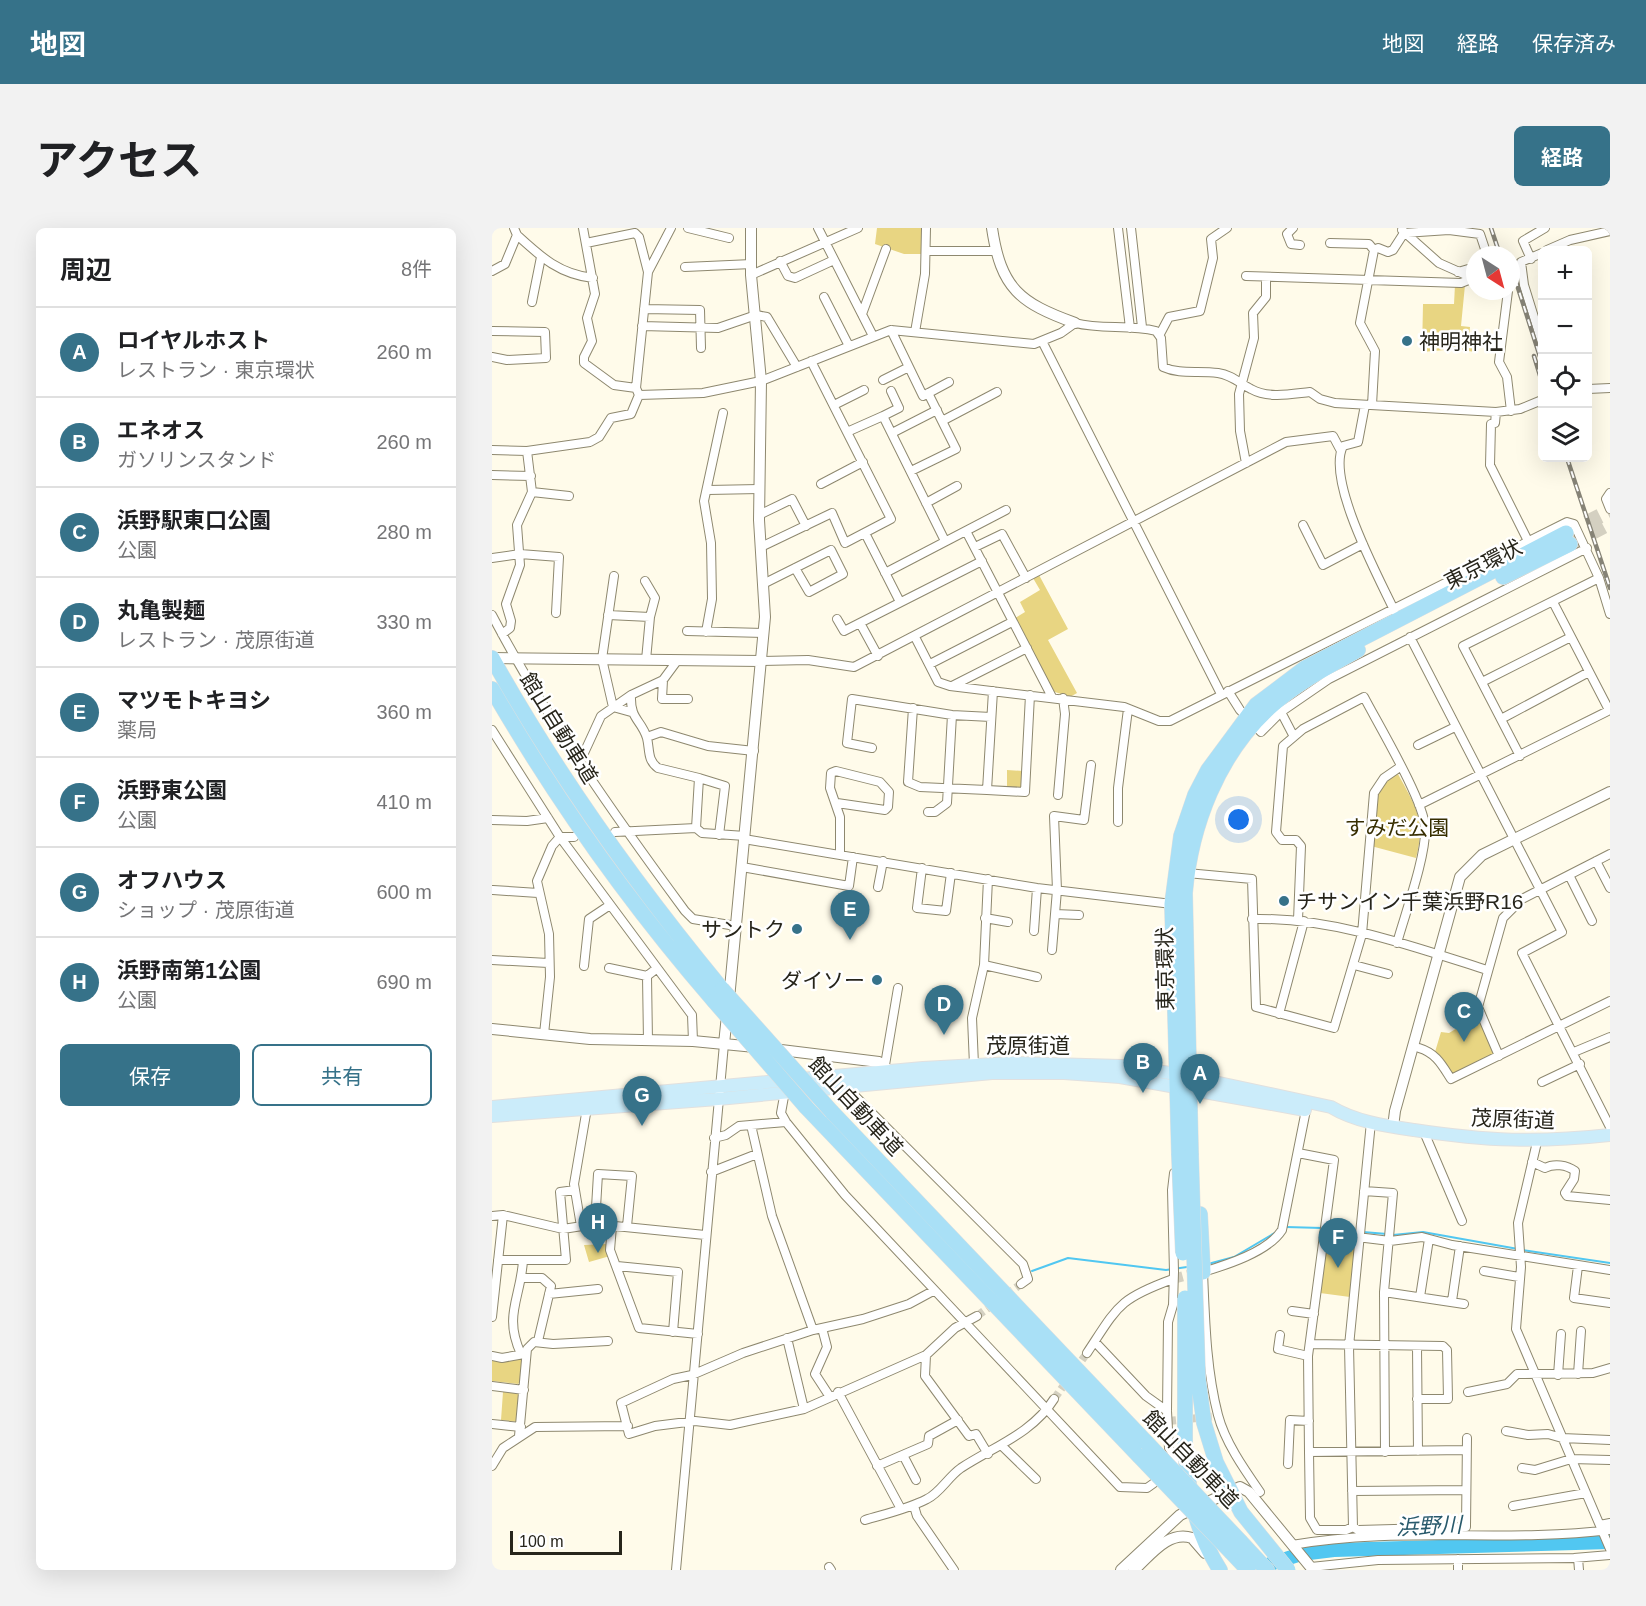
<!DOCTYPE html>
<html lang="ja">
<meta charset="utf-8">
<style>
:root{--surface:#fff;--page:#f2f2f2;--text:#202124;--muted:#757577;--line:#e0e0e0;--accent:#367289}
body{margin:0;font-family:Helvetica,"Noto Sans JP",sans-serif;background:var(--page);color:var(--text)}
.controls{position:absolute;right:18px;top:18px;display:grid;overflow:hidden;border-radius:9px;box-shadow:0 6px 24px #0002}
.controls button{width:54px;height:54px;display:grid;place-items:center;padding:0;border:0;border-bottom:2px solid var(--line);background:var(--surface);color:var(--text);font:30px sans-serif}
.compass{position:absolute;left:974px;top:18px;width:54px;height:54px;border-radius:50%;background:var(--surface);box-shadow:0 6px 24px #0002;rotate:144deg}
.scale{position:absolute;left:18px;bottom:15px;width:112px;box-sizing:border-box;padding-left:6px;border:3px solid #27251b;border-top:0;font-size:16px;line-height:21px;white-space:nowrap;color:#27251b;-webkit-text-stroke:4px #fff;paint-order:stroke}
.you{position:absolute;left:747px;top:592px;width:21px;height:21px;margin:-15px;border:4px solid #fff;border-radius:50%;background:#1a73e8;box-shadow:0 0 0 9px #1a73e833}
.badge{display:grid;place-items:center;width:39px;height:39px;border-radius:50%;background:var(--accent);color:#fff;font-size:20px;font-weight:700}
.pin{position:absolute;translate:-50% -50px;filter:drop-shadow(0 2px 3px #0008)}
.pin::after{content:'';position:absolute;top:32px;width:21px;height:18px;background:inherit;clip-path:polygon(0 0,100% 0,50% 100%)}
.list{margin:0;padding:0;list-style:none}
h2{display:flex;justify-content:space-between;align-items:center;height:78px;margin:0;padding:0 24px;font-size:26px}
h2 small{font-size:20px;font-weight:400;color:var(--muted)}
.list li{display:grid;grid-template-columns:39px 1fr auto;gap:18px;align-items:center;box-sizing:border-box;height:90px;padding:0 24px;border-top:2px solid var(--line)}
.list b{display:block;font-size:22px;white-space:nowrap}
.list p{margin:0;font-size:20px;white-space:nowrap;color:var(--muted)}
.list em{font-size:20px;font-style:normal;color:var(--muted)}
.actions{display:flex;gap:12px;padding:18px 24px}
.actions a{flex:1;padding:14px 0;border:2px solid var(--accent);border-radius:9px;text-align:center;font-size:21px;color:var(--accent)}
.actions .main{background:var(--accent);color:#fff}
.icon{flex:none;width:33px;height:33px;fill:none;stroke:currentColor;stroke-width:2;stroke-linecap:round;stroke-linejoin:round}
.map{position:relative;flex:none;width:1118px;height:1342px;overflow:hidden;border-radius:9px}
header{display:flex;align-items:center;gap:36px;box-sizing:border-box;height:84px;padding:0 30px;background:var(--accent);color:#fff}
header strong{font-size:28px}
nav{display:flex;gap:33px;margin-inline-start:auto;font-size:21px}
.intro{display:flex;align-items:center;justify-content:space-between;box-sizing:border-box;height:144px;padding:0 36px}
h1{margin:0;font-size:42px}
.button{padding:15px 27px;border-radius:9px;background:var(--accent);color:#fff;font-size:21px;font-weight:700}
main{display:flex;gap:36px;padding:0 36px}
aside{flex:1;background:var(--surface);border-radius:9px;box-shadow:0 6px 24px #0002}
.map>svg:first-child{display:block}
</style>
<header>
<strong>地図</strong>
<nav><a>地図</a><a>経路</a><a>保存済み</a></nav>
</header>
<div class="intro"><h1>アクセス</h1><a class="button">経路</a></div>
<main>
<aside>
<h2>周辺<small>8件</small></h2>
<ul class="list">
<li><span class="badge">A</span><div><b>ロイヤルホスト</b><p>レストラン · 東京環状</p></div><em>260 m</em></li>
<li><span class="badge">B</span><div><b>エネオス</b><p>ガソリンスタンド</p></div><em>260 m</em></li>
<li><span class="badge">C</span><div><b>浜野駅東口公園</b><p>公園</p></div><em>280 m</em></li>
<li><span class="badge">D</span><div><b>丸亀製麺</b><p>レストラン · 茂原街道</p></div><em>330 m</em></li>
<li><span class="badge">E</span><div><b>マツモトキヨシ</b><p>薬局</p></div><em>360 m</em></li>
<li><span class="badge">F</span><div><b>浜野東公園</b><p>公園</p></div><em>410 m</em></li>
<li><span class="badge">G</span><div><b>オフハウス</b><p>ショップ · 茂原街道</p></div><em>600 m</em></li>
<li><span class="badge">H</span><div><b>浜野南第1公園</b><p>公園</p></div><em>690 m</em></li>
</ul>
<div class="actions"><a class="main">保存</a><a>共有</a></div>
</aside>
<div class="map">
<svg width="1118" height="1342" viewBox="0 0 1118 1342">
<rect width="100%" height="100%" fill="#fffbea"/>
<path fill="#e8d582" d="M 385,0 L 433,0 L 433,26 L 412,26 L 383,16 Z
M 963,57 L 973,57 L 969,98 L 978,99 L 976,119 L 984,121 L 983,124 L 964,121 L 930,124 L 931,76 L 962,76 Z
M 547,347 L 576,401 L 556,412 L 585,465 L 578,469 L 560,463 L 523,390 L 533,384 L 528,374 L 548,362 L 541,350 Z
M 515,542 L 531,543 L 531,558 L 526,562 L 515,561 Z
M 906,546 C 924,579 934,593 924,630 L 879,618 C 882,596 878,553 906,546 Z
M 985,788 L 1003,827 L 960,848 L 943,824 L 949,804 L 957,805 Z
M 836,1008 L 858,1010 L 863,1016 L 858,1069 L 828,1065 Z
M 114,1016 L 118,1028 L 97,1034 L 92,1017 Z
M 32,1130 L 29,1153 L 26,1156 L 0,1153 L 0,1132 Z
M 11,1164 L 29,1165 L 26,1194 L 9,1192 Z"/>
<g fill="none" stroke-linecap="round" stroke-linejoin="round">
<path stroke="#51c7f1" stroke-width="2" d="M 794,999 L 830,1000
M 835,1001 L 865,1003
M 871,1004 L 895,1006
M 901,1007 L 931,1004 L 1026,1021
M 1031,1022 L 1118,1035
M 716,1036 L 742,1029 L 786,1003
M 540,1043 L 576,1030 L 674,1042 L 695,1039"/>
<path stroke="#51c7f1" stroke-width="14" d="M 778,1336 L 809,1326 L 842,1322 L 1118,1314"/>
<path stroke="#d4d0c1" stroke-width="8" stroke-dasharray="8 4" stroke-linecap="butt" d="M 1019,37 L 1029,34
M 485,1088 L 529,1056
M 562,1171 L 595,1125
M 676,1193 L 726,1188"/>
<path stroke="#d4d0c1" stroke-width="10" stroke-dasharray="10 5" stroke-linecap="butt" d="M 681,1051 L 707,1044"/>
<path stroke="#d4d0c1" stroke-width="15" stroke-dasharray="15 8" stroke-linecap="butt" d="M 1074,305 L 1118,283
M 1078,316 L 1118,295"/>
<defs>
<path id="street" d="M 22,0 L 25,7 C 49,29 67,46 101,50
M 91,0 L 103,66 L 95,90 L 100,113 L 92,129 L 92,135 L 122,157 L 144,160
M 196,0 L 237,10
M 326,0 L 381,108
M 626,0 L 638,100
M 639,0 L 650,99
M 801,0 L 795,6 L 799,16 L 808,17
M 910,2 L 947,35 L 983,51
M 94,15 L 143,5 L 147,9 L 156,44
M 838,15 L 877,16 L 882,22 L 868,95 L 883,123 L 880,177
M 882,22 L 886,20 L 896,24 L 901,22 L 912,5 L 957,2 L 988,6 L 995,27
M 1055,22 L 1078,12 L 1118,3
M 434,23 L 505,23
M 1050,25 L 1029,34 L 1032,57 L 1050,115
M 1039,31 L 1031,13 L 1053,0
M 288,33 L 296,48 L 303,50 L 342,32
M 193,39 L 260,36
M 0,43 L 13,36 L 25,7
M 966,44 L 983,39
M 259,47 L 366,0
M 754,48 L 969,55 L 979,51
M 1016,63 L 1007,134 L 1015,149 L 1019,183
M 332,69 L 357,118
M 40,74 L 49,29
M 152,81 L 208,82 L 209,120
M 370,86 L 394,21
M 150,98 L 226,100 L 264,87 L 275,89 L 305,139
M 399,102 L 431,168 L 457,154
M 0,103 L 53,104 L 54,130 L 15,132 L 0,129
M 423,104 L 433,46 L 434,0
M 668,106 L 677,89 L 708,83 L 721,30 L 719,11 L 735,0
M 551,115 L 729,466
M 391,152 L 417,139
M 1096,161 L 1118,160
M 147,167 L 211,165 L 269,153 L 399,102 L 542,116 L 569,105 L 583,95 C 610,102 637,96 664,103 L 669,110 L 671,139 C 688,147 707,142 726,145 C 740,147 747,155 759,161 C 777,171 799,166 818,164 L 828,171 L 843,175 L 1004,184 L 1028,181 L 1050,172
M 342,177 L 372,162
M 873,177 L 866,214 L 851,218 C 834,252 886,348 902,382
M 1004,184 L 1003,195 L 999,196 L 998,237 L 1036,313
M 391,188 L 407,180 L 399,163
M 450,193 L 505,164
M 355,204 L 391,188 L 453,313
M 400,205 L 445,182
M 0,222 L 35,223 L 98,214 L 107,209 L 119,190 L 139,186 L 147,167 L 144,160 L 156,44 L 179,0
M 754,235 L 748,203 L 747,166 L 762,110 L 761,85 L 774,69 L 774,49
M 419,243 L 464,221 L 436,165
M 0,247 L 39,248
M 329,256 L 371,234
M 216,262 L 267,261
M 40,264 L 77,268
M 1118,265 L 1114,271 L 1118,281
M 434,275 L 465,258
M 267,287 L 300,271 L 314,298
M 811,297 L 831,337 L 871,316
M 474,303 L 560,469
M 373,305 L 408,374
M 269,319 L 340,285 L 353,315 L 399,291 L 319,133
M 483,319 L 510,306 L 534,350
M 0,330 L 28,326 L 67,329 L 64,385
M 393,345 L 514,282
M 122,348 L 110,431 L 121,479 L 139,484
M 273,355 L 339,322 L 351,346 L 317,364 L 303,340
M 1061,374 L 1117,482
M 0,387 C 55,492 123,588 193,683 L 201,691 L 244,698
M 116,387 L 158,389 L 163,370 L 153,353
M 345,391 L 352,403 L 490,333
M 368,395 L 386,428
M 195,403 L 272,405
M 214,404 L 220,371 L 219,315 L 212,273 L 231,185
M 10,406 L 18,400 L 19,393 L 14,376 L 28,337 L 25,297 L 40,264 L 35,223
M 423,409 L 446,454 L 458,458 L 632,479 L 667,493 L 678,493 L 1075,294 L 1082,296 L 1107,350 L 1118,386
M 918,409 L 1070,704 L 1030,725 L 1118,899
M 154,432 L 158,389
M 185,433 L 171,452 L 139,467 C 138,492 149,491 155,510 C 158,522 155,532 166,540 L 207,550 L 204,600 L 210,605 L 253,608
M 269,433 L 316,432 L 362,439 L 794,214 L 841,208 L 849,223
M 438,436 L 520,394
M 171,452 L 170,471 L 196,471
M 990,454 L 1079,409
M 460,458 L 535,420
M 501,463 L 495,562 L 533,564 L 538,467
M 736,463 L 748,482 L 769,504 L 789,484 L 837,451 L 1095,320
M 421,480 L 416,554 L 428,559 L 495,562
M 789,484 L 801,507
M 1009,491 L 1097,444
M 0,502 L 68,609 L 200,787 L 201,813
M 155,509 L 169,504 L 216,518 L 262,523
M 926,517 L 963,499
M 380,520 L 355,515 L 360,471 L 460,487 L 499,489
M 1028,528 L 971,418 L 1107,350
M 85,533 L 92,525 L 109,488 L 139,467
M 207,550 L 233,558 L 227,607
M 566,567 L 573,486 L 571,470
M 345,575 L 393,582 L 396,579 L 397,564 L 388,554 L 344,543 L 339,545 L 338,560 L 348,589 L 348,626
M 927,577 L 1118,482
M 436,584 L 443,584 L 455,575 L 460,487
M 0,592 L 35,593 L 56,590
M 626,594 L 626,560 L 636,481
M 123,604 L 204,600
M 252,611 L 545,660 L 680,676
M 1104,633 L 1118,660
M 250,639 L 357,658 L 361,629
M 430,640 L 425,680 L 454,683 L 459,645
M 695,645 L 760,651 L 764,779 L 842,800 L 870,706 L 882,565 L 892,550 L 908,539
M 1077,647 L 1100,693
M 496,651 L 492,737 L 545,749
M 386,659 L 391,633
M 1,662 L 46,665
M 563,686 L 587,687
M 493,690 L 516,694
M 760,691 C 839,689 920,718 995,742
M 806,692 L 809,618 L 804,612 L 790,612 L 784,604 L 791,518 L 811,501 L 872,469 C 886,496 932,573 933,599 C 935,626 913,686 905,715
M 542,703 L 545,660
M 560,722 L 565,662 L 562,588 L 592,592 L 599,537
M 0,732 L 56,735
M 862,737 L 896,746
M 92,738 L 97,691 L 118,677
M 117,740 L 155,748
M 787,786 L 812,693
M 52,806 L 58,749 L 57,706 L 45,653 L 60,618 L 68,609 L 82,609
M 156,813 L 155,748 L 164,741
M 927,820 C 944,825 950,837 959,851 L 1118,773
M 1082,824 L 1118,809
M 1007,828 L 986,779 L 1011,690 L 1030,671 L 1118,626
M 393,837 L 406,760
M 482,837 L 480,790 L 492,737
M 1050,854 L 1088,836
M 356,857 L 359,864 L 531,1036 L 536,1051 L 529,1056
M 293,863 L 289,885 L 294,894 L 353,967 L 628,1259 L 655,1260 L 683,1240 L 682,1228 L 677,1220 L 675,1183 L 676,1094 L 681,1077 L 682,1044 L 680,962 L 682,945
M 879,894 L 857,1118 L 861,1299 L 866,1302 L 974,1299 L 975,1210
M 259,897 L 280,988 L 321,1102
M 932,904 L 970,993
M 222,910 L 234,907 L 247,898 L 294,894
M 1045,914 L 1026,995 L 1029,1039 L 1024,1101 L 1118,1321
M 806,925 L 842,932 L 816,1128 L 817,1224 L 974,1222
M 1040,934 L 1053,940 C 1062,935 1075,937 1083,943 L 1082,951 L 1073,965 L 1075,968 L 1118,972
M 219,944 L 265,926
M 872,963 L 901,965 L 892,1064 L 893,1224
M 0,988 L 11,987 L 71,1001 L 103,996 L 213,1007
M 103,996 L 106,946 L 140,948 L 135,998
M 89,998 L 82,956 L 95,880
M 120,998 L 118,1022 L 147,1100 L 206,1106
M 832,1005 L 898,1013 L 930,1009 L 960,1017 L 1118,1042
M 6,1032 L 74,1032 L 68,964 L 83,962
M 125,1038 L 186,1044 L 181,1104
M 1086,1038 L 1082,1070 L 1118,1075
M 992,1043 L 1027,1049
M 30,1050 L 50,1050 L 59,1058 L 46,1113
M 441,1063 L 417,1076 L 371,1091 L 321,1102 L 251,1125 L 200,1147 L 181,1151 L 129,1175 L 137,1206 L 163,1198 L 203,1193 L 238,1197 L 312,1181 L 434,1127 L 463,1100 L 485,1088
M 892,1064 L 972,1076
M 57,1066 L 106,1061
M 928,1069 L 937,1011
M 960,1073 L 968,1018
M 800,1083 L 822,1086
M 0,1089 L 11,987
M 330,1100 L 335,1119 L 323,1146 L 338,1169
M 788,1107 L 786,1121 L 816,1128
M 295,1110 L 312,1181
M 603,1114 L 654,1168 L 675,1183
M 818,1116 L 951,1118 L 955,1122 L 956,1171 L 925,1171
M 925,1119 L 926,1223
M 595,1125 C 626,1078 626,1071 681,1051
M 29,1126 C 11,1087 29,1070 31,1032
M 434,1127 L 433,1148 L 477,1208 L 484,1206 L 496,1226
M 0,1128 L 10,1130 L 32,1126
M 1086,1146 L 1089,1103
M 1066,1147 L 1069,1106
M 0,1158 L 32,1162
M 346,1164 L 409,1281
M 976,1164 L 1015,1156 L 1025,1146 L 1101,1145 L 1118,1140
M 0,1196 L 29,1199
M 1014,1203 L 1036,1207 L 1056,1206 L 1070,1210 L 1118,1212
M 27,1208 L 35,1121 L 42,1114 L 61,1116 L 116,1113
M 510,1218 L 544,1251
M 817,1224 L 818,1290 L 825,1302 L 854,1302 L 861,1299
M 411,1227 L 424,1252
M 796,1236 L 798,1192 L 817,1193
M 0,1238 L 11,1220 L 43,1199 L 136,1198
M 385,1238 L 436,1216 L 437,1208 L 466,1192
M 1030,1240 L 1043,1242 L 1079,1231 L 1118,1232
M 860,1263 L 974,1262
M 768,1264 C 752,1241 733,1214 726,1187 C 714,1141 713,1090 711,1044 C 734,1037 776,1024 790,1002 L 815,877
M 422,1278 L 425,1288 L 462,1342
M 1021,1278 L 1094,1265
M 373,1292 C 393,1286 416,1281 435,1271 C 448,1265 456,1249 469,1240 C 501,1219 541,1205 562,1171
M 1108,1297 L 1118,1295
M 800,1317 C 905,1298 1013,1315 1118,1302
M 1086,1330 L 1087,1342
M 966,1331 L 966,1342
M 337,1339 L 339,1342
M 819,1339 L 886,1332 L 1082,1330 L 1118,1327
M 184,1342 L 232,816"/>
<path id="secondary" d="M 500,0 C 509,61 528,75 583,95
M 0,430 L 269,433
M 237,771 L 273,389 L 267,292 L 269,153 L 259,47 L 259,0
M 0,801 L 98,811 L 201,813 L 263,819
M 232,816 L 235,787
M 281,821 L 387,834 L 403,848
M 901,899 L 903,883 L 968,649 L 990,627 L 1118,564
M 629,1342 L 688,1287 L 748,1259 L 757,1264 L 821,1342
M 642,1342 C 658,1328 676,1302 700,1310 L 713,1325"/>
<path id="primary" d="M 0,879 L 431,840 L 521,835 L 629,838 L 685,846 L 839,879 C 864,894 894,898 922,902 C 995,913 1045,915 1118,907
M 0,888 L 226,871 L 500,845 L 572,845 L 628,849 L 813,882"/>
<path id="highway" d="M 1011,349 L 1078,316
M 0,430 C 66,548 144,657 230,761
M 0,461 C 64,572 138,676 222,773
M 314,879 L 647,1228
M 340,884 L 655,1215
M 687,927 L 680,676 L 689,608 L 703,567 L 716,542 L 764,477 L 813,440 L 1074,305
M 699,927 L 693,665 C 699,597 726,527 777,480 C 803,456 835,439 866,422
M 708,986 L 711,1044
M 693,1214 C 695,1260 703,1303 728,1342
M 749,1314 L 775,1342
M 739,1324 L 756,1342"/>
</defs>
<use href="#street" stroke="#8e886f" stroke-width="10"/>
<use href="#secondary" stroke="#8e886f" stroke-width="12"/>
<use href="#primary" stroke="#e1e0df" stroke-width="14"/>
<use href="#highway" stroke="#e1e0df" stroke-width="16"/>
<use href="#street" stroke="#fff" stroke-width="8"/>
<use href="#secondary" stroke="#fff" stroke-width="10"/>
<use href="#primary" stroke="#cbecfa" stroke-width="12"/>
<use href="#highway" stroke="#a9e0f6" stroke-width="15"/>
<defs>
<path id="rail" d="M 999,0 L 1008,27
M 1019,38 L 1050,135
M 1042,128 L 1050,154
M 1075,230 L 1118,360"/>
</defs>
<use href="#rail" stroke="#868376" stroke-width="4.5"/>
<use href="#rail" stroke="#fff" stroke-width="2" stroke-dasharray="7" stroke-linecap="butt"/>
<defs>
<path id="highway-bridge" d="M 230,761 L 340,884
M 222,773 L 314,879
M 687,927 L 691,1025
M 699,927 L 706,1150 L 712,1195 L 724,1234 L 749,1284 L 796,1342
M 693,1070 L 693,1214
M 655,1215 L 749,1314
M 647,1228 L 739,1324"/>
</defs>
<use href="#highway-bridge" stroke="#e1e0df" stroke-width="16" stroke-linecap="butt"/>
<use href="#highway-bridge" stroke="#a9e0f6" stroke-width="15"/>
</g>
<g fill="#367289" stroke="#fff" stroke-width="2">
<circle cx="915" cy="113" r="6"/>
<circle cx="792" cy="673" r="6"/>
<circle cx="305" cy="701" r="6"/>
<circle cx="385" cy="752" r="6"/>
</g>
<g text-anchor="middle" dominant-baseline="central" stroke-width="5" stroke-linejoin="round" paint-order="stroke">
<g font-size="21" fill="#27251b" stroke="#fff" text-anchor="start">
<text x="927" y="113">神明神社</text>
<text x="804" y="673">チサンイン千葉浜野R16</text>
<text x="293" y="701" text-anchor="end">サントク</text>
<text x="373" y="752" text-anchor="end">ダイソー</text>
</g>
<g font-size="21" fill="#27251b" stroke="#fff">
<text transform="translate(991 336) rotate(-27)">東京環状</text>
<text transform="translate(67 500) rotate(58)">館山自動車道</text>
<text transform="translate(673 741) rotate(-91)">東京環状</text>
<text x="536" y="817">茂原街道</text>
<text transform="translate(364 878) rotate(47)">館山自動車道</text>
<text transform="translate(1021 891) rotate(2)">茂原街道</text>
<text transform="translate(699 1231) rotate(46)">館山自動車道</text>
</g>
<g font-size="21" fill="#372e02" stroke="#fff">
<text x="905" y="599">すみだ公園</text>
</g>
<g font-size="22" font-style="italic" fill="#295a6c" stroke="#fff">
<text transform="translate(937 1298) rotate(-2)">浜野川</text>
</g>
</g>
</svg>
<div class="controls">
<button>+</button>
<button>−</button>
<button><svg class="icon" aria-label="locate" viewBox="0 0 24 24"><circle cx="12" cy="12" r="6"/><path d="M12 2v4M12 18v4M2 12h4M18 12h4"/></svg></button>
<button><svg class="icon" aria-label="layers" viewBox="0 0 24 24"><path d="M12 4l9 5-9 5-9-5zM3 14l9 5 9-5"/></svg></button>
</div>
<svg class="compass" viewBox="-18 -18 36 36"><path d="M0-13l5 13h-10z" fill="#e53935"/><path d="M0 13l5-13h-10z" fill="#757577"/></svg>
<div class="scale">100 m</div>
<div class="you"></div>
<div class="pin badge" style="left:708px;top:876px">A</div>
<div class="pin badge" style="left:651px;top:865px">B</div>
<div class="pin badge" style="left:972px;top:814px">C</div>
<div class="pin badge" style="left:452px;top:807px">D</div>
<div class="pin badge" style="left:358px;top:712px">E</div>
<div class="pin badge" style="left:846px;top:1040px">F</div>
<div class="pin badge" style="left:150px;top:898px">G</div>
<div class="pin badge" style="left:106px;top:1025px">H</div>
</div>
</main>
